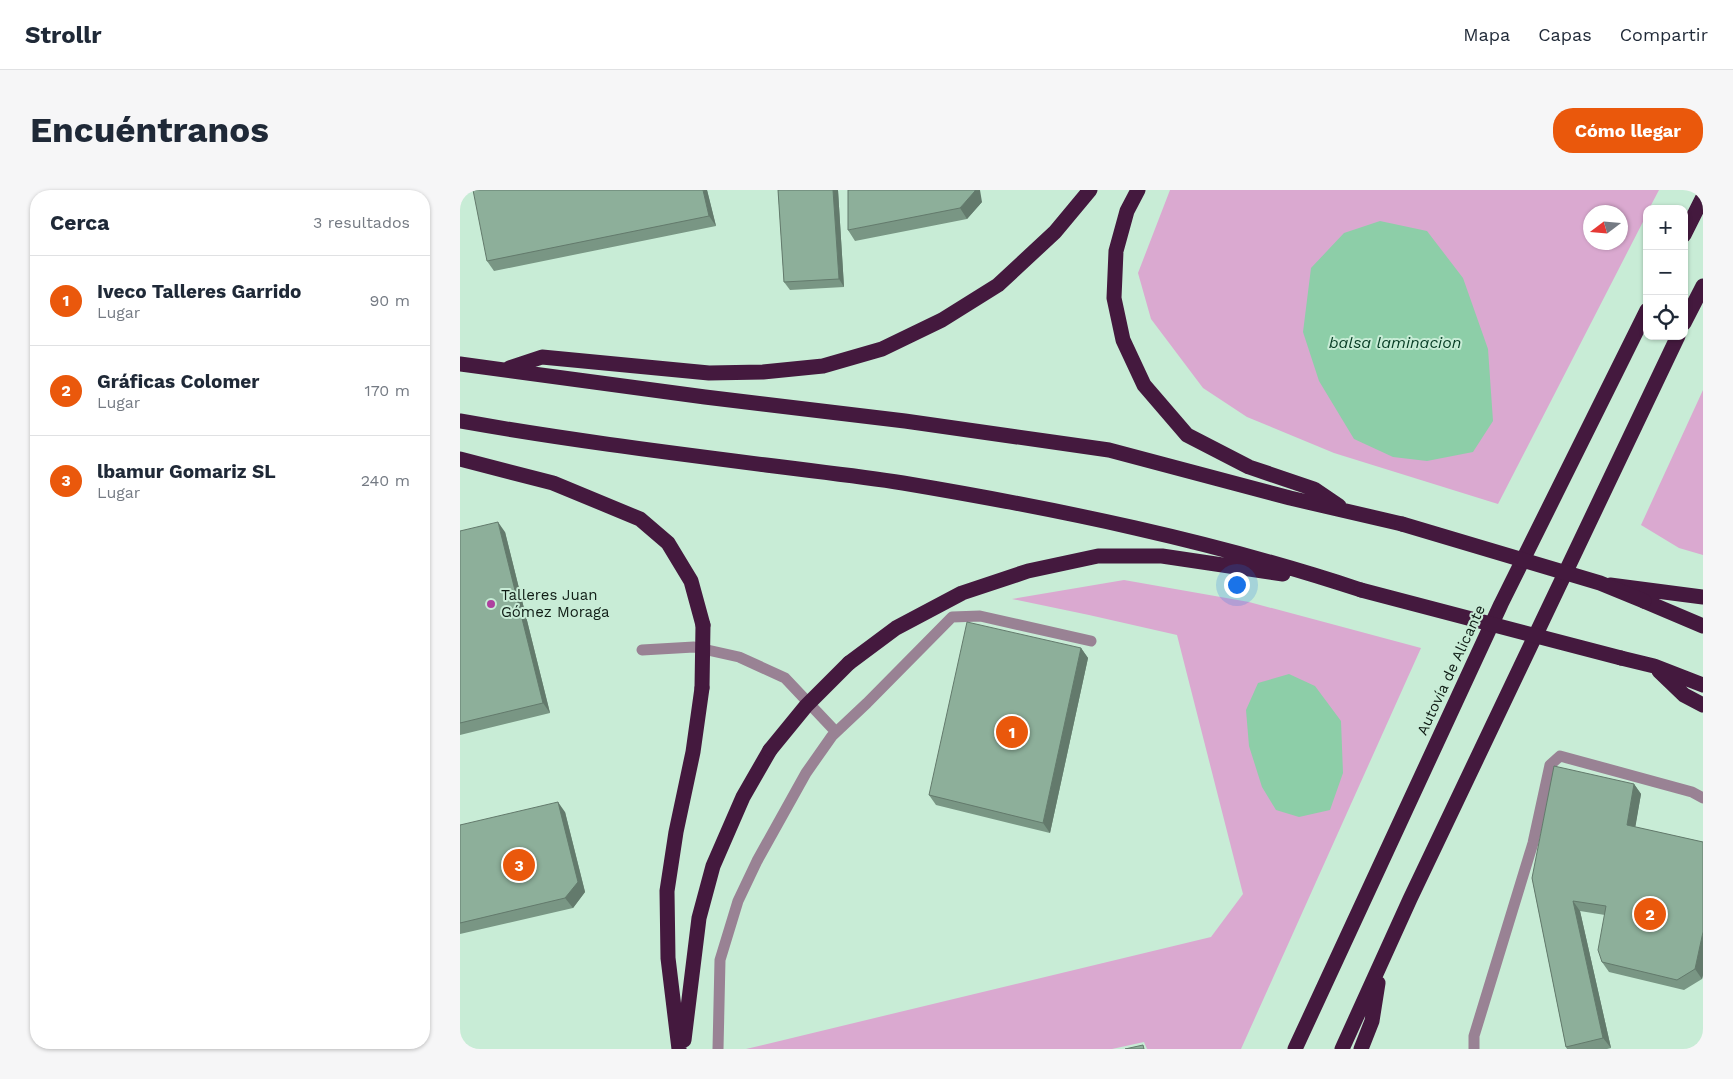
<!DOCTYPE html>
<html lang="es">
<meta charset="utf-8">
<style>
:root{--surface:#fff;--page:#f6f6f7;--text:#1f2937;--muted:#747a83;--line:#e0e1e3;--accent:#ea580c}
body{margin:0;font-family:"Work Sans",sans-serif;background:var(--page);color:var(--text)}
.controls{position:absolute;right:15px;top:15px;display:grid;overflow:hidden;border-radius:10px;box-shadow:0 1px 4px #0004}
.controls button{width:45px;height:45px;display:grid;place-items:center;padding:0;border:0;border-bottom:1px solid var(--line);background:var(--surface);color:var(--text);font:25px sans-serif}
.compass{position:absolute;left:1123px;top:15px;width:45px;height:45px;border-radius:50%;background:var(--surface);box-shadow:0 1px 4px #0004;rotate:254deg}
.you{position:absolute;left:776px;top:394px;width:18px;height:18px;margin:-12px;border:4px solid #fff;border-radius:50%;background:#1a73e8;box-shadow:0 0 0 8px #1a73e833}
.badge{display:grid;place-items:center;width:32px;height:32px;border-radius:50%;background:var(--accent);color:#fff;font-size:16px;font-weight:700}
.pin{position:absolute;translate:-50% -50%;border:2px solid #fff;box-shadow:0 1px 5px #0006}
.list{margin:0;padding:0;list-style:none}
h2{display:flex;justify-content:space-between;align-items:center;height:65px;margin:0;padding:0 20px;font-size:21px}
h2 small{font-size:16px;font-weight:400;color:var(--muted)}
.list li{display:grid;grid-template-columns:32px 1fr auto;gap:15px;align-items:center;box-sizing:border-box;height:90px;padding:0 20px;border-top:1px solid var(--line)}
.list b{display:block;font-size:19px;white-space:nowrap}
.list p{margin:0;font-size:16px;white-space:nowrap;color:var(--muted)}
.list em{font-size:16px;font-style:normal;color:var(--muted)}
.icon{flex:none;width:28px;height:28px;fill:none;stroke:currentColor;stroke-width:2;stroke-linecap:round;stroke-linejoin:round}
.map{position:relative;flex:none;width:1243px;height:859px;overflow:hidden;border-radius:20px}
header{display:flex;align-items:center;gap:30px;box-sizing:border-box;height:70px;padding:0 25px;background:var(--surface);border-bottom:1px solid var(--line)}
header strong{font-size:24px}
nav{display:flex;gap:28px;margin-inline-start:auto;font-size:18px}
.intro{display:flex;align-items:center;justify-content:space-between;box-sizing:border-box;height:120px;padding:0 30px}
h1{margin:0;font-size:35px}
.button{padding:12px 22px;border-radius:20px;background:var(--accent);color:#fff;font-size:18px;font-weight:700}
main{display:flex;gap:30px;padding:0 30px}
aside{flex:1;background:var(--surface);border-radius:20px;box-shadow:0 1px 4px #0004}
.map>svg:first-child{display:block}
</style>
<header>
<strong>Strollr</strong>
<nav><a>Mapa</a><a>Capas</a><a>Compartir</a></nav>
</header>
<div class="intro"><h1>Encuéntranos</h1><a class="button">Cómo llegar</a></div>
<main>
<aside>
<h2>Cerca<small>3 resultados</small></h2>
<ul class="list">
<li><span class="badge">1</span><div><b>Iveco Talleres Garrido</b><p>Lugar</p></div><em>90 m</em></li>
<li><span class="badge">2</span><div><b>Gráficas Colomer</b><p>Lugar</p></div><em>170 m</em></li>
<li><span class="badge">3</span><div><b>lbamur Gomariz SL</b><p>Lugar</p></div><em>240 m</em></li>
</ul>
</aside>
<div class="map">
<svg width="1243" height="859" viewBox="0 0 1243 859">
<rect width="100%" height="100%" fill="#c8ecd6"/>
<path fill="#daa9d0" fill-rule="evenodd" d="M 710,0 L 1199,0 L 1189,19 L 1187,19 L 1187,24 L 1038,314 L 874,263 L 787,227 L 743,198 L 691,129 L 678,83 ZM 1130,22 L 1160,22 L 1160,52 L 1130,52 Z
M 1243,200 L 1243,365 L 1219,358 L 1181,335 Z
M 664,390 L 789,412 L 961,458 L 781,859 L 687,859 L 684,852 L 652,859 L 286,859 L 751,747 L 783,704 L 717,445 L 629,425 L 552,409 Z"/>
<path fill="#8dcea8" d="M 920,31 L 967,41 L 1003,88 L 1028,159 L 1033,231 L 1013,262 L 967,271 L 933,267 L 894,249 L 859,191 L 843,142 L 851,78 L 884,43 Z
M 829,484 L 855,496 L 881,531 L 883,583 L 870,620 L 839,627 L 816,620 L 802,597 L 789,556 L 786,520 L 798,493 Z"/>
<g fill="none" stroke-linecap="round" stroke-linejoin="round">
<path stroke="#998294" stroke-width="11" d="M 182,460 L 234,457 L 279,467 L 325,488 L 376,542
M 258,859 L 260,770 L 278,711 L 297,671 L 346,583 L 372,546 L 407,513 L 492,427 L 520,426 L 631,451
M 1014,859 L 1014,846 L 1073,653 L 1090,575 L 1100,566 L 1232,602 L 1243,608"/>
<path stroke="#44193e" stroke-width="15" d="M 678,0 L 667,21 L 656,61 L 654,108 L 663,150 L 684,195 L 727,245 L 789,277 L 854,299 L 879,316
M 1224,45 L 1243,7
M 1224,133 L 1243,96
M 0,174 L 245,207 L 445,231 L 649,260 L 830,308 L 942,334
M 49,178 L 82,167 L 249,183 L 303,182 L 363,176 L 422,159 L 482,130 L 538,95 L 595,42 L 630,0
M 0,231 C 101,249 204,262 306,275 C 352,281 398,286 443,293 C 598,319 753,351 901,400
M 0,269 L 93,293 L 180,329 L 208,353 L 231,391 L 243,435
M 1150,395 L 1243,407
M 1184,411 L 1243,436
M 1161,468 L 1194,476 L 1243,495
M 389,473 L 436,438 L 502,403 L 568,381 L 638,366 L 702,366 L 823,384
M 1199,481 L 1224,505 L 1243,515
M 224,850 L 239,728 L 253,676 L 283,607 L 310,560
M 219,859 L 208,768 L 207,701 L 216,642 L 233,562 L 242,498
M 835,859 L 1041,414 L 1187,120
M 882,859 L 950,709 L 1218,146
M 901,859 L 912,831 L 918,793"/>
<path stroke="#44193e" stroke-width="15" d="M 942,334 L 1140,393 L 1184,411
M 901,400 L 1161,468
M 242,498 L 243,435
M 310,560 L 346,516 L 389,473"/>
</g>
<path fill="#799684" d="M 247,0 L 256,36 L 34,81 L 27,71 Z
M 318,0 L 378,0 L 384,97 L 330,100 L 324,92 Z
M 522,12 L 507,29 L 395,51 L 388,40 Z
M 0,341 L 45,342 L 90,523 L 0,545 Z
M 621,458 L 628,468 L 590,643 L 476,615 L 469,605 Z
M 1174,594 L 1181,604 L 1175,637 L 1243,652 L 1243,785 L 1242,789 L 1224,800 L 1149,782 L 1142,772 L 1145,725 L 1120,721 L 1151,858 L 1147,859 L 1107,859 L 1106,857 L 1072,688 Z
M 105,622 L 125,702 L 113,718 L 0,744 L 0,635 Z"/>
<path fill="#637a6c" d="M 243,0 L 247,0 L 256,36 L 249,26 Z
M 373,0 L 378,0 L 384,97 L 379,89 Z
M 515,0 L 520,0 L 522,12 L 507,29 L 500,18 Z
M 38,332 L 45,342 L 90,523 L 83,513 Z
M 621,458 L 628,468 L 590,643 L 583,633 Z
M 1174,594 L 1181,604 L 1174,645 L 1167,635 Z
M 98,612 L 105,622 L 125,702 L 113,718 L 105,708 Z
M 1113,711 L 1120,721 L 1151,858 L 1143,848 Z
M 1243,742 L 1243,785 L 1242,789 L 1235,779 Z"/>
<path fill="#8daf9a" stroke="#637a6c" d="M 13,0 L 243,0 L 249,26 L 27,71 Z
M 318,0 L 373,0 L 379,89 L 324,92 Z
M 388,0 L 515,0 L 515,1 L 500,18 L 388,40 Z
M 38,332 L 83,513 L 0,533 L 0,341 Z
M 507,432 L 621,458 L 583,633 L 469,605 Z
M 1094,576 L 1174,594 L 1167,635 L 1243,652 L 1243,742 L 1235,779 L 1217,790 L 1142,772 L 1138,760 L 1146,716 L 1113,711 L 1143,848 L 1106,857 L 1072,688 Z
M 98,612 L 118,692 L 105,708 L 0,733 L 0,635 Z
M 683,855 L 684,859 L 665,859 Z"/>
<circle fill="#ae409f" stroke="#c8ecd6" stroke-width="2" cx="31" cy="414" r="5"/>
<g text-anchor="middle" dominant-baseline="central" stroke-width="4" stroke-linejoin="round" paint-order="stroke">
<g font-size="15" fill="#0f1c15" stroke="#c8ecd6" text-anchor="start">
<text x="41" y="405">Talleres Juan<tspan x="41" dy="17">Gómez Moraga</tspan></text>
</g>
<g font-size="15" fill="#0f1c15" stroke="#c8ecd6">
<text transform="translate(991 480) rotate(-65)">Autovía de Alicante</text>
</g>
<g font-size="16" font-style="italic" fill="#053b23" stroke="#c8ecd6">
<text x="935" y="152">balsa laminacion</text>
</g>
</g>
</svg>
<div class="controls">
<button>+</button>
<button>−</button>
<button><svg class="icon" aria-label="locate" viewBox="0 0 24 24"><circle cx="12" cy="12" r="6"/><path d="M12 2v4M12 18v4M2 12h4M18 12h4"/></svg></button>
</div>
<svg class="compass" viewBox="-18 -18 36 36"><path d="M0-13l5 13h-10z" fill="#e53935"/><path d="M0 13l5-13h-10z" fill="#747a83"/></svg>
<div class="you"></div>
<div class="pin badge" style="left:552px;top:542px">1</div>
<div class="pin badge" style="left:1190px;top:724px">2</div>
<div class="pin badge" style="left:59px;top:675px">3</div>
</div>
</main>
